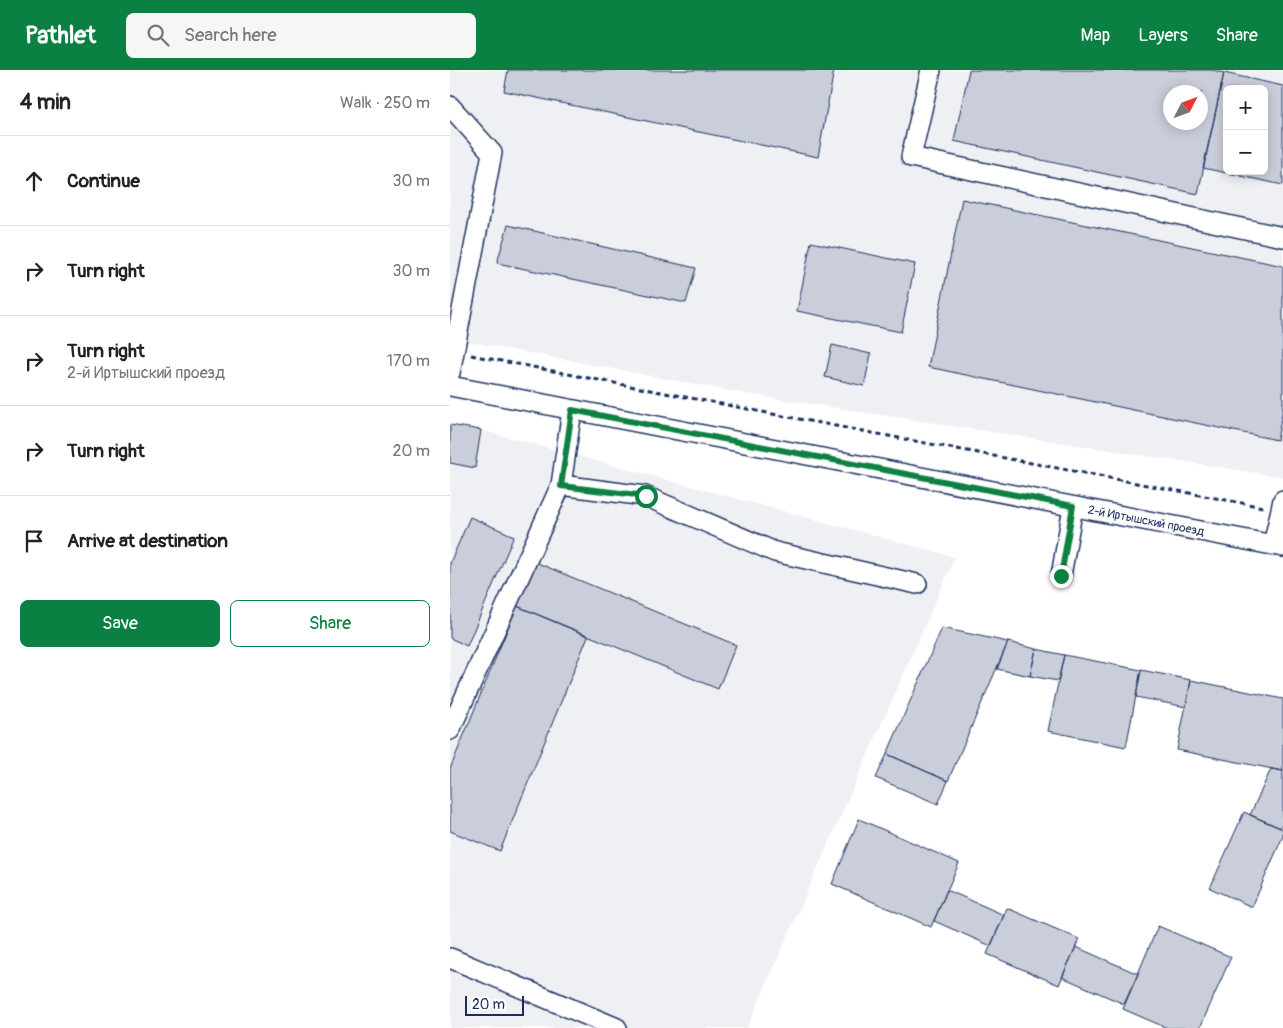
<!DOCTYPE html>
<meta charset="utf-8">
<style>
:root{--surface:#fff;--page:#f6f6f6;--text:#222;--muted:#767676;--line:#e0e0e0;--accent:#0b8043}
body{margin:0;font-family:Pangolin,sans-serif;background:var(--page);color:var(--text)}
.controls{position:absolute;right:15px;top:15px;display:grid;overflow:hidden;border-radius:8px;box-shadow:0 2px 12px #0003}
.controls button{width:45px;height:45px;display:grid;place-items:center;padding:0;border:0;border-bottom:1px solid var(--line);background:var(--surface);color:var(--text);font:25px sans-serif}
.compass{position:absolute;left:713px;top:15px;width:45px;height:45px;border-radius:50%;background:var(--surface);box-shadow:0 2px 12px #0003;rotate:48deg}
.scale{position:absolute;left:15px;bottom:12px;width:59px;box-sizing:border-box;padding-left:5px;border:2px solid #1b2f5e;border-top:0;font-size:14px;line-height:18px;white-space:nowrap;color:#1b2f5e;-webkit-text-stroke:4px #fff;paint-order:stroke}
.stop{position:absolute;width:15px;height:15px;margin:-11px;border:4px solid #0b8043;border-radius:50%;background:#fff}
.stop.end{background:#0b8043;border-color:#fff;box-shadow:0 1px 5px #0008}
.list{margin:0;padding:0;list-style:none}
h2{display:flex;justify-content:space-between;align-items:center;height:65px;margin:0;padding:0 20px;font-size:21px}
h2 small{font-size:16px;font-weight:400;color:var(--muted)}
.list li{display:grid;grid-template-columns:32px 1fr auto;gap:15px;align-items:center;box-sizing:border-box;height:90px;padding:0 20px;border-top:1px solid var(--line)}
.list b{display:block;font-size:19px;white-space:nowrap}
.list p{margin:0;font-size:16px;white-space:nowrap;color:var(--muted)}
.list em{font-size:16px;font-style:normal;color:var(--muted)}
.actions{display:flex;gap:10px;padding:15px 20px}
.actions a{flex:1;padding:11px 0;border:1px solid var(--accent);border-radius:8px;text-align:center;font-size:18px;color:var(--accent)}
.actions .main{background:var(--accent);color:#fff}
.icon{flex:none;width:28px;height:28px;fill:none;stroke:currentColor;stroke-width:2;stroke-linecap:round;stroke-linejoin:round}
.map{position:relative;flex:none;width:833px;height:958px;overflow:hidden}
header{display:flex;align-items:center;gap:30px;box-sizing:border-box;height:70px;padding:0 25px;background:var(--accent);color:#fff}
header strong{font-size:24px}
nav{display:flex;gap:28px;margin-inline-start:auto;font-size:18px}
.search{width:350px;height:45px;background:var(--page);display:flex;align-items:center;gap:12px;box-sizing:border-box;padding:0 18px;border-radius:8px;color:var(--muted);font-size:19px}
main{display:flex}
aside{flex:1;background:var(--surface)}
.map>svg:first-child{display:block}
</style>
<header>
<strong>Pathlet</strong>
<div class="search"><svg class="icon" aria-label="search" viewBox="0 0 24 24"><circle cx="10" cy="10" r="6"/><path d="M15 15l6 6"/></svg>Search here</div>
<nav><a>Map</a><a>Layers</a><a>Share</a></nav>
</header>
<main>
<aside>
<h2>4 min<small>Walk · 250 m</small></h2>
<ul class="list">
<li><svg class="icon" aria-label="ahead" viewBox="0 0 24 24"><path d="M12 20V5M6 11l6-6 6 6"/></svg><div><b>Continue</b></div><em>30 m</em></li>
<li><svg class="icon" aria-label="right" viewBox="0 0 24 24"><path d="M7 20v-9h11M14 6l5 5-5 5"/></svg><div><b>Turn right</b></div><em>30 m</em></li>
<li><svg class="icon" aria-label="right" viewBox="0 0 24 24"><path d="M7 20v-9h11M14 6l5 5-5 5"/></svg><div><b>Turn right</b><p>2-й Иртышский проезд</p></div><em>170 m</em></li>
<li><svg class="icon" aria-label="right" viewBox="0 0 24 24"><path d="M7 20v-9h11M14 6l5 5-5 5"/></svg><div><b>Turn right</b></div><em>20 m</em></li>
<li><svg class="icon" aria-label="arrive" viewBox="0 0 24 24"><path d="M6 21V4h12l-3 4 3 4H6"/></svg><div><b>Arrive at destination</b></div></li>
</ul>
<div class="actions"><a class="main">Save</a><a>Share</a></div>
</aside>
<div class="map">
<svg width="833" height="958" viewBox="0 0 833 958">
<rect width="100%" height="100%" fill="#fff"/>
<filter id="ink" filterUnits="userSpaceOnUse"><feTurbulence type="fractalNoise" baseFrequency=".02" numOctaves="2"/><feDisplacementMap in="SourceGraphic" scale="10" xChannelSelector="R" yChannelSelector="G"/><feConvolveMatrix kernelMatrix="1 2 1 2 8 2 1 2 1" color-interpolation-filters="sRGB"/></filter>
<g filter="url(#ink)">
<path fill="#eff0f4" fill-rule="evenodd" d="M 0,0 L 833,0 L 833,407 L 297,324 L 0,268 ZM 777,19 L 814,19 L 814,101 L 777,101 ZM 721,22 L 751,22 L 751,52 L 721,52 Z
M 0,355 L 31,360 L 505,487 L 297,958 L 0,958 Z"/>
<path fill="#caceda" stroke="#1b2f5e" fill-rule="evenodd" d="M 58,0 L 384,0 L 368,87 L 54,21 Z
M 519,0 L 762,0 L 774,3 L 748,124 L 504,71 ZM 721,22 L 751,22 L 751,52 L 721,52 Z
M 774,3 L 833,16 L 833,115 L 753,98 ZM 777,19 L 814,19 L 814,101 L 777,101 Z
M 512,129 L 833,196 L 833,338 L 827,370 L 478,297 Z
M 58,155 L 246,198 L 236,233 L 47,193 Z
M 361,172 L 465,194 L 451,262 L 347,241 Z
M 382,275 L 421,284 L 414,316 L 375,307 Z
M 0,355 L 31,360 L 25,398 L 0,393 Z
M 20,447 L 64,466 L 17,576 L 0,568 L 0,493 Z
M 85,492 L 286,575 L 268,619 L 67,536 Z
M 67,536 L 138,566 L 50,781 L 0,761 L 0,699 Z
M 492,558 L 558,572 L 498,711 L 437,684 Z
M 558,572 L 586,579 L 580,606 L 547,599 Z
M 586,579 L 614,585 L 608,611 L 580,606 Z
M 614,585 L 691,600 L 676,677 L 598,661 Z
M 691,600 L 741,610 L 736,637 L 686,627 Z
M 741,610 L 833,629 L 833,701 L 727,680 Z
M 437,684 L 498,711 L 488,734 L 426,708 Z
M 821,699 L 833,701 L 833,752 L 830,758 L 800,745 Z
M 794,742 L 833,759 L 833,766 L 802,837 L 760,818 Z
M 409,749 L 509,793 L 481,857 L 382,814 Z
M 497,820 L 554,845 L 541,876 L 484,851 Z
M 557,838 L 629,869 L 609,915 L 537,884 Z
M 708,856 L 781,887 L 750,958 L 717,958 L 673,939 Z
M 626,877 L 688,904 L 674,934 L 612,907 Z"/>
<g fill="none" stroke-linecap="round" stroke-linejoin="round">
<defs>
<path id="minor" d="M 481,0 L 461,87 L 833,167
M 0,36 L 42,83 L 0,303
M 0,316 L 833,477
M 111,415 L 122,340
M 823,475 L 833,430
M 611,506 L 623,437
M 0,660 L 111,415 L 195,426 L 325,482 L 467,514
M 0,888 L 167,958"/>
</defs>
<use href="#minor" stroke="#1b2f5e" stroke-width="22"/>
<path stroke="#1b2f5e" stroke-width="3" stroke-dasharray="5 4" stroke-linecap="butt" d="M 21,285 L 333,346 L 813,437"/>
<use href="#minor" stroke="#fff" stroke-width="19"/>
</g>
</g>
<g fill="none" stroke-linecap="round" stroke-linejoin="round" filter="url(#ink)">
<path stroke="#0b8043" stroke-width="6" d="M 196,426 L 111,416 L 122,340 L 623,436 L 611,506"/>
</g>
<g text-anchor="middle" dominant-baseline="central" stroke-width="4" stroke-linejoin="round" paint-order="stroke">
<g font-size="12" fill="#1b2f5e" stroke="#fff">
<text transform="translate(696 451) rotate(11)">2-й Иртышский проезд</text>
</g>
</g>
</svg>
<div class="controls">
<button>+</button>
<button>−</button>
</div>
<svg class="compass" viewBox="-18 -18 36 36"><path d="M0-13l5 13h-10z" fill="#e53935"/><path d="M0 13l5-13h-10z" fill="#767676"/></svg>
<div class="scale">20 m</div>
<div class="stop" style="left:196px;top:426px"></div>
<div class="stop end" style="left:611px;top:506px"></div>
</div>
</main>
